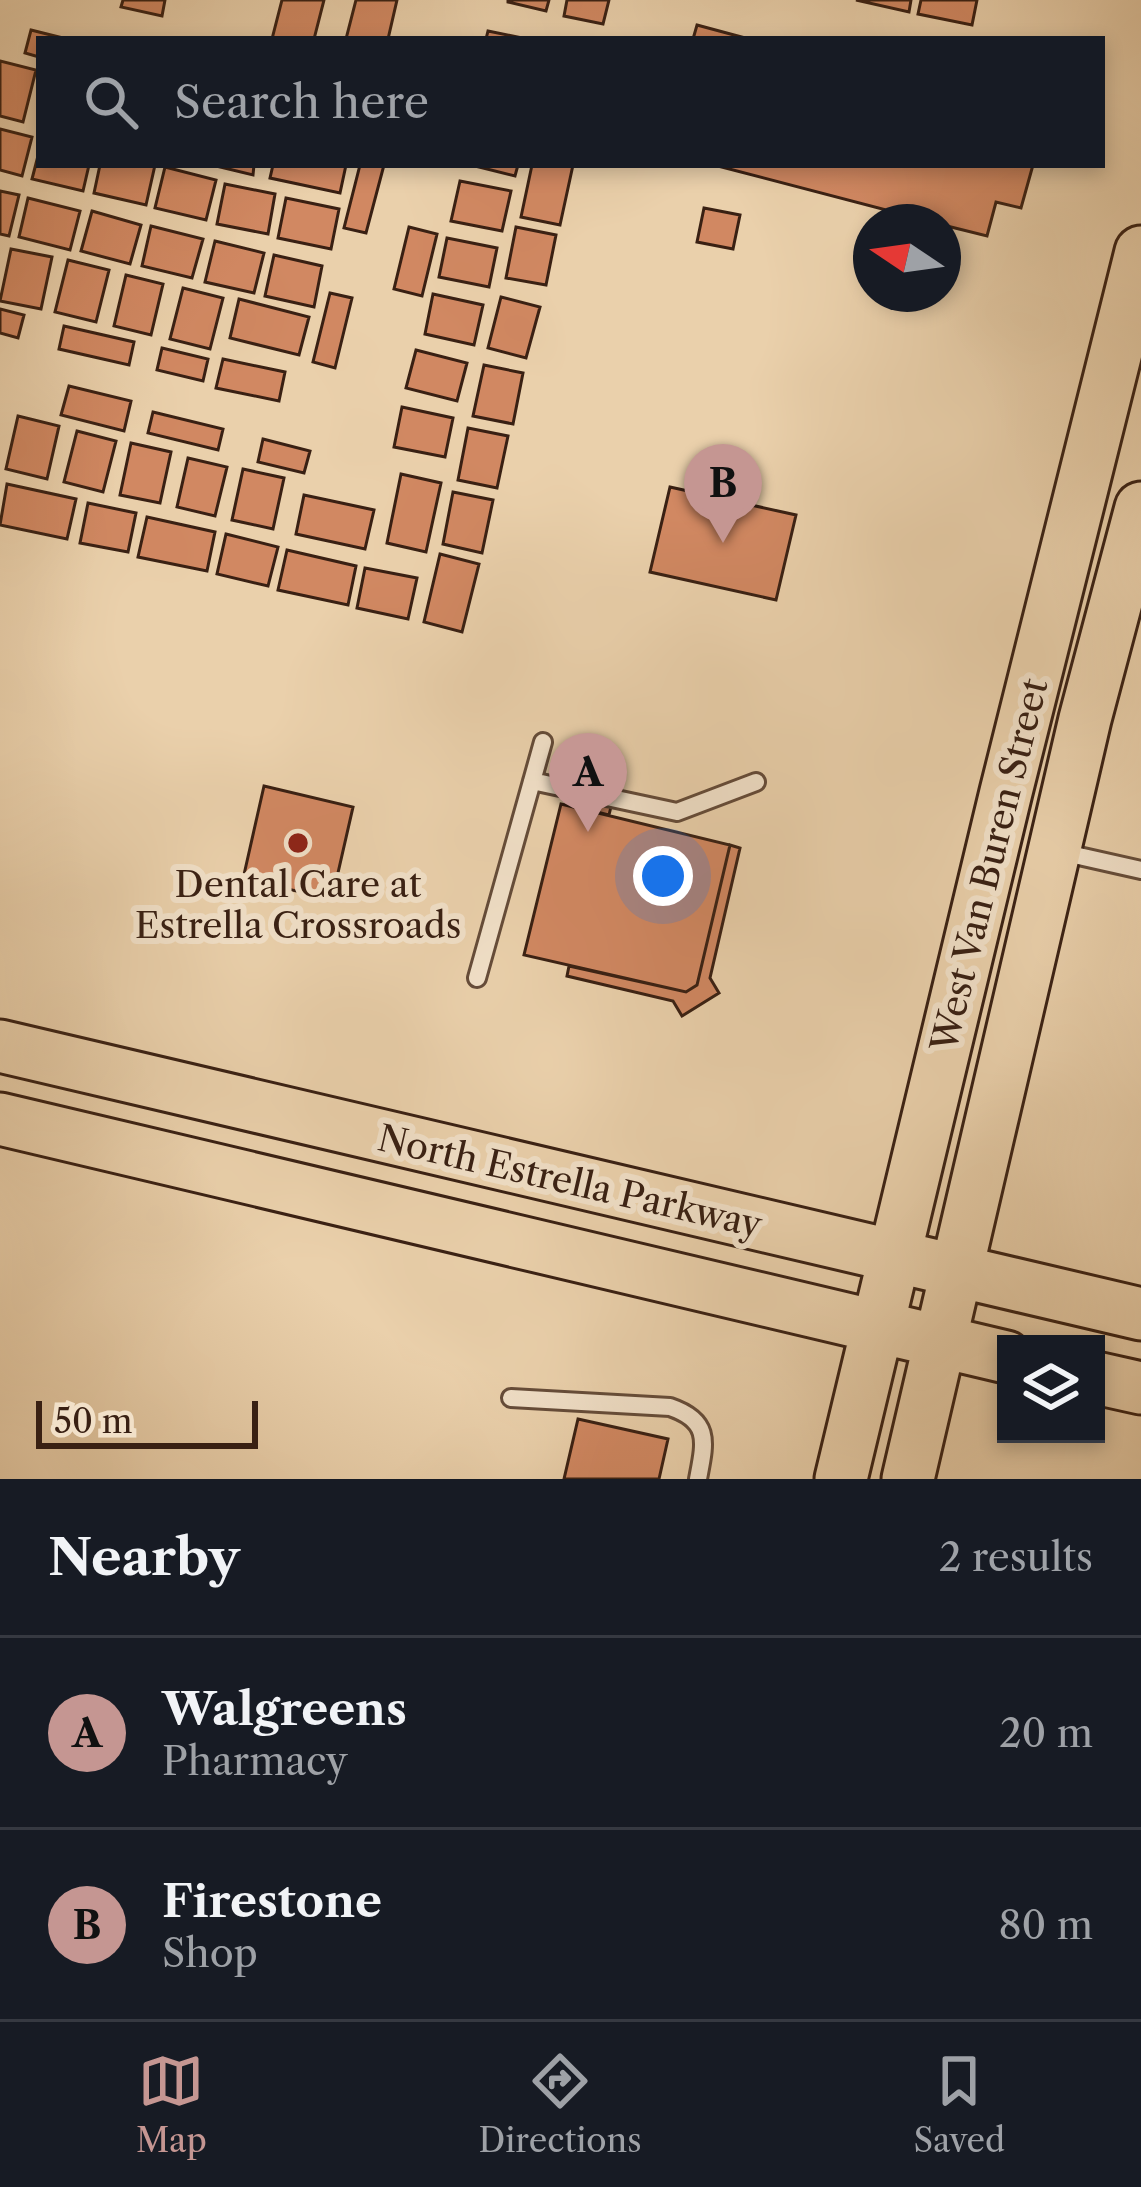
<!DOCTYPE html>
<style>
:root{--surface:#171b24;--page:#242831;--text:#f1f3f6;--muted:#9ea1a6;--line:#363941;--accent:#c59692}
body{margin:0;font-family:"Libre Caslon Text",serif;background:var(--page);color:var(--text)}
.controls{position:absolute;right:36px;bottom:36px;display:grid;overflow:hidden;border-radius:0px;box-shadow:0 6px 18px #0003}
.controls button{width:108px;height:108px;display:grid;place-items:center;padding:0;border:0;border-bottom:3px solid var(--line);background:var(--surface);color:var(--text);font:60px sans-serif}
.compass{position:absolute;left:853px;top:204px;width:108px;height:108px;border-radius:50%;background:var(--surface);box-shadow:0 6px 18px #0003;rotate:283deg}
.scale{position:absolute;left:36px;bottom:30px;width:222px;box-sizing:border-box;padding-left:12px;border:6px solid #392013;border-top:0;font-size:33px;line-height:42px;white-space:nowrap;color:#392013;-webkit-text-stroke:9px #f1e0c8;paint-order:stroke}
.you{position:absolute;left:663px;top:876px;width:42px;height:42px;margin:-30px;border:9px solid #fff;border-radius:50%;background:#1a73e8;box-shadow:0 0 0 18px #1a73e833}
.badge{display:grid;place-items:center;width:78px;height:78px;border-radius:50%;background:var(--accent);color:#111;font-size:39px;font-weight:700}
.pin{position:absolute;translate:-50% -99px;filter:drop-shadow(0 3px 6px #0008)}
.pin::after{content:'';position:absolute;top:63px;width:42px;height:36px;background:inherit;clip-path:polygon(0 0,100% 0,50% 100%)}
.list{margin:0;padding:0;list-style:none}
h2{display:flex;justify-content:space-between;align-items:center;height:156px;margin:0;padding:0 48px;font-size:51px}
h2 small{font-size:39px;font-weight:400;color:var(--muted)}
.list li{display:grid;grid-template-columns:78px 1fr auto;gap:36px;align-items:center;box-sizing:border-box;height:192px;padding:0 48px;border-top:3px solid var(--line)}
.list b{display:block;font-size:45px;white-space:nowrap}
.list p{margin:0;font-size:39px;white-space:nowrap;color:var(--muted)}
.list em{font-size:39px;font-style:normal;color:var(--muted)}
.icon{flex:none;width:66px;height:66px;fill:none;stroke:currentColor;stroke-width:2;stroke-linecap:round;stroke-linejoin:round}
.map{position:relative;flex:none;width:1141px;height:1479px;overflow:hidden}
.search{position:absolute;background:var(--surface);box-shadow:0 6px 18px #0003;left:36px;right:36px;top:36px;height:132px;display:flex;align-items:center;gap:30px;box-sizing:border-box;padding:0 42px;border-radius:0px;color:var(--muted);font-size:45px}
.sheet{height:540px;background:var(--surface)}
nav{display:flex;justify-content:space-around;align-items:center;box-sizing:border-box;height:168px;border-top:3px solid var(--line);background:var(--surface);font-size:33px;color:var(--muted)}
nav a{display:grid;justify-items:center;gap:6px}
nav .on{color:var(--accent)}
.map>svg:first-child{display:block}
</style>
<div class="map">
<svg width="1141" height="1479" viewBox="0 0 1141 1479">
<rect width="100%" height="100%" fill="#ead0ab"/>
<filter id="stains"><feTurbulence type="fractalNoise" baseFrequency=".00167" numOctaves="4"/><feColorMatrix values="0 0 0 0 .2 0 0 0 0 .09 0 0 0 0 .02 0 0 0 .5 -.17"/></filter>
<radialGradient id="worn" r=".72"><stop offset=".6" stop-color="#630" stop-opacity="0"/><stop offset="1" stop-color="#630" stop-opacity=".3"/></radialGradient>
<path fill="#d18862" stroke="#392013" stroke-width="3" d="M 123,0 L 165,0 L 162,16 L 121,7 Z
M 282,0 L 324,0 L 314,39 L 272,39 Z
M 356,0 L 397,0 L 388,39 L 346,39 Z
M 508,0 L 549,0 L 546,11 L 508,2 Z
M 567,0 L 609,0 L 603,24 L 564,16 Z
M 856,0 L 911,0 L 909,12 Z
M 921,0 L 977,0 L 972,25 L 918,14 Z
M 697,25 L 749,39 L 693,39 Z
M 31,30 L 67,39 L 39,39 L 39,57 L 25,53 Z
M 488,31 L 527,39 L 486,39 Z
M 0,61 L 36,70 L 23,122 L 0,116 Z
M 0,129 L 32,137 L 22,176 L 0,170 Z
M 39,152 L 39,165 L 89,165 L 83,191 L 32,179 Z
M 100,165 L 155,165 L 146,205 L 94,193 Z
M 212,165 L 254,165 L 253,175 Z
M 273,165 L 346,165 L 340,193 L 270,178 Z
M 360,165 L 384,165 L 366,233 L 344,228 Z
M 471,165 L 518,165 L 515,176 Z
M 532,165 L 573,165 L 560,225 L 521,217 Z
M 714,165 L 1033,165 L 1021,208 L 996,202 L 987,236 L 943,225 L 943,222 L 932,222 Z
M 165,167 L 216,180 L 206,220 L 155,208 Z
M 460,181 L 511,191 L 502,231 L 451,221 Z
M 225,184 L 275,194 L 268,234 L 217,224 Z
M 0,191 L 19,195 L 9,236 L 0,234 Z
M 28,198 L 80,211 L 70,250 L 19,237 Z
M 286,198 L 339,209 L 331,249 L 278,238 Z
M 704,208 L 740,215 L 733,249 L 697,242 Z
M 92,211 L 141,225 L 130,264 L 81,251 Z
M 151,226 L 203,239 L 192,278 L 142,266 Z
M 409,227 L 437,234 L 422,296 L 394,289 Z
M 516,227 L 556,235 L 546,285 L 506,278 Z
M 447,238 L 497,248 L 489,287 L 439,277 Z
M 869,239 L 871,240 L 871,278 L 859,275 Z
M 215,241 L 264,253 L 254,293 L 205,282 Z
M 11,249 L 52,257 L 41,309 L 0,301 Z
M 274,255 L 322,266 L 314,307 L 265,296 Z
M 68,260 L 109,270 L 96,322 L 55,312 Z
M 126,275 L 163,284 L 151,335 L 114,326 Z
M 183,288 L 223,298 L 210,349 L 170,339 Z
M 330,293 L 352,298 L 335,368 L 313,362 Z
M 433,294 L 483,305 L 474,345 L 425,334 Z
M 501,297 L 540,307 L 526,358 L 488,348 Z
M 239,299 L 309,317 L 299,355 L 230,338 Z
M 0,309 L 24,315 L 18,338 L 0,333 Z
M 64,326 L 134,342 L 129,365 L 59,349 Z
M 162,348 L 208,359 L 203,381 L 157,370 Z
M 416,350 L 467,363 L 457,401 L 406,388 Z
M 223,359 L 285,372 L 279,401 L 216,388 Z
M 484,365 L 523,373 L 513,424 L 473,416 Z
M 69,386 L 131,401 L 124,431 L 61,415 Z
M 402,407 L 453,418 L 445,457 L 394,447 Z
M 153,412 L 223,429 L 218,450 L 148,433 Z
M 18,416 L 59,426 L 47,479 L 6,469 Z
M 468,428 L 508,436 L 497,488 L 458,480 Z
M 77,431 L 116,441 L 103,492 L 64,482 Z
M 263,439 L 310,451 L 304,473 L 258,462 Z
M 131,443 L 171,452 L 160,503 L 120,495 Z
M 188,458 L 227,467 L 215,516 L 177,507 Z
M 243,469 L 284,478 L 273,529 L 232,520 Z
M 401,474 L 441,483 L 426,552 L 387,543 Z
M 7,484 L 76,499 L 67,539 L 0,525 Z
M 670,487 L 796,515 L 776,600 L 650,572 Z
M 453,492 L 493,500 L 482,553 L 443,544 Z
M 304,495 L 374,510 L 365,549 L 296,534 Z
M 88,503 L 136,513 L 128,552 L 80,543 Z
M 147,517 L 215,532 L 207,571 L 138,557 Z
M 226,534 L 278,547 L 268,586 L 217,574 Z
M 287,550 L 356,566 L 348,605 L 278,590 Z
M 440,554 L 479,564 L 462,632 L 424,622 Z
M 365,568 L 417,578 L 408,619 L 357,608 Z
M 576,775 L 616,785 L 609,815 L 568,805 Z
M 264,786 L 353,807 L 332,899 L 243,879 Z
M 561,804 L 730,845 L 697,985 L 686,992 L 524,955 Z
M 730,845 L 740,848 L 710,978 L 719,993 L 682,1016 L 673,1001 L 567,976 L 569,966 L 686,992 L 697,985 Z
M 578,1419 L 668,1439 L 659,1479 L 564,1479 Z"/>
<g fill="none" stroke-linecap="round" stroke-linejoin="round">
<defs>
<path id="service" d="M 532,781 L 677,812 L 756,782
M 1061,852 L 1141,870
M 477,978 L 543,742
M 511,1398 L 670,1407 C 711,1421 705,1442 698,1479"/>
<path id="primary" d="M 0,1046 L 1141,1314
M 0,1119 L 1006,1357
M 1096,1378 L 1141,1388
M 841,1479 L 1006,792 L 1141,252
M 908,1479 L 1085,719 L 1141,508"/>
</defs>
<use href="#service" stroke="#654c39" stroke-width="22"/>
<use href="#primary" stroke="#392013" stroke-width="57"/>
<use href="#service" stroke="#f1e0c8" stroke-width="16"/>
<use href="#primary" stroke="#ead0ab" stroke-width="51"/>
</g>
<circle fill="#8f2418" stroke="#f1e0c8" stroke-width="4.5" cx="298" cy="843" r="12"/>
<g text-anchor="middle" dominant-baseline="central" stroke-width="12" stroke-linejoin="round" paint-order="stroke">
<g font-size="36" fill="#392013" stroke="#f1e0c8">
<text transform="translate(989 865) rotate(-76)">West Van Buren Street</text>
<text transform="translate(570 1181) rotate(13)">North Estrella Parkway</text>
</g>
<g font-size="36" fill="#392013" stroke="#f1e0c8">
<text x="298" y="884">Dental Care at<tspan x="298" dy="41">Estrella Crossroads</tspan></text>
</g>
</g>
<rect width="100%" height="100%" filter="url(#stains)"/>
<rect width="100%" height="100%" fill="url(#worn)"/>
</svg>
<div class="controls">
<button><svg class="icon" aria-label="layers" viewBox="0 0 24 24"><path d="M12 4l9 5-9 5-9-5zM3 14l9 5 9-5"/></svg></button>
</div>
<svg class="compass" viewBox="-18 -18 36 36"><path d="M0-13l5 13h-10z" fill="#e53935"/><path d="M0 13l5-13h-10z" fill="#9ea1a6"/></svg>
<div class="scale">50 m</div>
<div class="you"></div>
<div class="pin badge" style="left:588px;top:832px">A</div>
<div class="pin badge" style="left:723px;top:543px">B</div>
<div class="search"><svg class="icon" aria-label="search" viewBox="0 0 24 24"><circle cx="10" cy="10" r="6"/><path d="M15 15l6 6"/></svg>Search here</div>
</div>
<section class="sheet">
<h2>Nearby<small>2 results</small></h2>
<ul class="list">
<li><span class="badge">A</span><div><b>Walgreens</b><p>Pharmacy</p></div><em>20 m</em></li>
<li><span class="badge">B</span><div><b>Firestone</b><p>Shop</p></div><em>80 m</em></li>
</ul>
</section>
<nav>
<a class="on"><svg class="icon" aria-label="map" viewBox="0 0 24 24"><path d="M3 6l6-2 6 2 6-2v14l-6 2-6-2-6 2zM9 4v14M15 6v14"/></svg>Map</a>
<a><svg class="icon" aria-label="directions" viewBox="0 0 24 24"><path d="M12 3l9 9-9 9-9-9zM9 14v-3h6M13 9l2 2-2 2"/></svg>Directions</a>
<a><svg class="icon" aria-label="saved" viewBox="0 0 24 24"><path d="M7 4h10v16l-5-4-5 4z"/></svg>Saved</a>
</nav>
